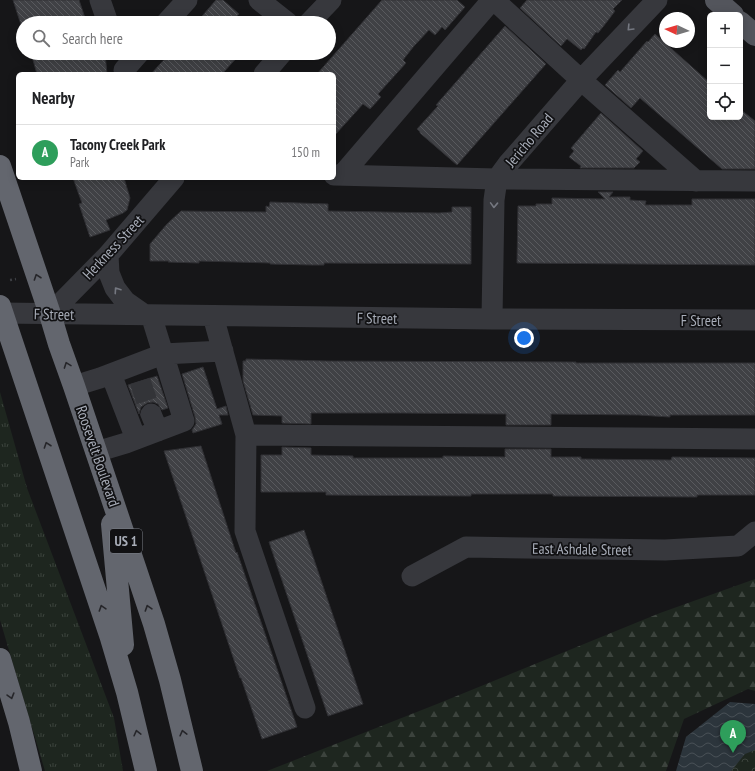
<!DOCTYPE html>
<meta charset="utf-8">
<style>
:root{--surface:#fff;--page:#f2f2f2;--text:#202124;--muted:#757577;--line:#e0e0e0;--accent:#b45309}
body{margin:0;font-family:"PT Sans Narrow",sans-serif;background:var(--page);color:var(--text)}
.controls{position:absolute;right:12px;top:12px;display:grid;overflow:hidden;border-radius:6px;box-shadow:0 2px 10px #0003}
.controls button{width:36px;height:36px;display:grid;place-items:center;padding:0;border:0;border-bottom:1px solid var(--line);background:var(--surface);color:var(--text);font:20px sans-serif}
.compass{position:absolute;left:659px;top:12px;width:36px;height:36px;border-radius:50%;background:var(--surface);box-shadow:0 2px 10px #0003;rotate:274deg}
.you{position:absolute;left:524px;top:338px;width:14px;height:14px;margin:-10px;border:3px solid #fff;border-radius:50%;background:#1a73e8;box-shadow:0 0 0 6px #1a73e833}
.badge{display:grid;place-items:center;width:26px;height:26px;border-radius:50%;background:var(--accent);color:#fff;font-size:13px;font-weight:700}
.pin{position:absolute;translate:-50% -33px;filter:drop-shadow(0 1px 2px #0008)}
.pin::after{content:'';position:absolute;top:21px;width:14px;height:12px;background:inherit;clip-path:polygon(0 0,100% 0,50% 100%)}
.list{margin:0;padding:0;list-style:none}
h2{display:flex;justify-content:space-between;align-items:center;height:52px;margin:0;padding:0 16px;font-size:17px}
h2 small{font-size:13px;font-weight:400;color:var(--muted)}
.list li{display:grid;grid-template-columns:26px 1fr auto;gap:12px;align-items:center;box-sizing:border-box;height:56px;padding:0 16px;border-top:1px solid var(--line)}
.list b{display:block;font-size:15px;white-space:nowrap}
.list p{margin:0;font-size:13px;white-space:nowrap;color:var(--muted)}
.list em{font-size:13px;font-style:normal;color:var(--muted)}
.icon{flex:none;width:22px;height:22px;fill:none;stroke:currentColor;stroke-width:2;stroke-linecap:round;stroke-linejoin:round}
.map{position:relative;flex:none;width:755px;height:771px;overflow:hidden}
.search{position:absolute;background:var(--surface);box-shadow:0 2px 10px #0003;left:16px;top:16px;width:320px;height:44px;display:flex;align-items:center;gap:10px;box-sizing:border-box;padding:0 14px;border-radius:22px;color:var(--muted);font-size:15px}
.panel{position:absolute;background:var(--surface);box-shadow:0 2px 10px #0003;left:16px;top:72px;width:320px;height:108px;border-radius:6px}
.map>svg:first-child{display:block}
</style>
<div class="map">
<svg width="755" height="771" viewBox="0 0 755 771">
<defs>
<pattern id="grass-tufts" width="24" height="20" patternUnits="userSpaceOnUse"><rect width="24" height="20" fill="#1e261f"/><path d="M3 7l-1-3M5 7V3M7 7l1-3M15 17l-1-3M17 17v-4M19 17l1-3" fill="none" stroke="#3c433d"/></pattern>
<pattern id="forest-firs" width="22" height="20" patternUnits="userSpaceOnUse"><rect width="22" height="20" fill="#1e261f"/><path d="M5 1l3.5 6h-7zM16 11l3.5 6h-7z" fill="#3c433d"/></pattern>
<pattern id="park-crowns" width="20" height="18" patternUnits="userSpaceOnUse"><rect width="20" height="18" fill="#1e261f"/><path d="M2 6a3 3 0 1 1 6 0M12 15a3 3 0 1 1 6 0" fill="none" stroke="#3c433d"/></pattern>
<pattern id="water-waves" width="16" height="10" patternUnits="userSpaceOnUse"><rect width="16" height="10" fill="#2c353c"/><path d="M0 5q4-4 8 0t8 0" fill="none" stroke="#485056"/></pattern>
<pattern id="building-back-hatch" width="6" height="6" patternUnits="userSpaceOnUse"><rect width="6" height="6" fill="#404145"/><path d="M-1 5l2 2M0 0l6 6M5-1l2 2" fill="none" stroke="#595a5e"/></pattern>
</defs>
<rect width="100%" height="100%" fill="#161618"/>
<path fill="url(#grass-tufts)" d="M 0,392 L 27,488 L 114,718 L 123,771 L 45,771 L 0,620 Z"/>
<path fill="url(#forest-firs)" d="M 755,579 L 755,691 L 748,689 L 684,719 L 666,771 L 267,771 L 437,704 L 660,613 Z"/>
<path fill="url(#park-crowns)" d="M 755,735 L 755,771 L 703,771 Z"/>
<path fill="url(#water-waves)" d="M 730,702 L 755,704 L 755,750 L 745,754 L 731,771 L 676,771 L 686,737 Z"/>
<path fill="url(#building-back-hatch)" stroke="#303034" d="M 13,0 L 79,0 L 85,18 L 89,17 L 91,23 L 23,23 L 23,31 Z
M 216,0 L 223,0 L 239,14 L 237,16 L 244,23 L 196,23 Z
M 382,0 L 457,0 L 465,7 L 445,30 L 442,27 L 435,35 L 429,30 L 414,46 L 403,60 L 406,63 L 378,94 L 381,97 L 370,109 L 363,104 L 334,136 L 334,74 L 317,74 Z
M 527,0 L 622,0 L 613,9 L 615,11 L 606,23 L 598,33 L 596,32 L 584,49 L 583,48 L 581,50 L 567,39 L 561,46 L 520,8 Z
M 505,26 L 546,64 L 457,165 L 420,133 L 420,132 L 417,129 L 438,106 L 436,105 Z
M 655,34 L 710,83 L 710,117 L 740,117 L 740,109 L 755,121 L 755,169 L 722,169 L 640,98 L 631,108 L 605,85 L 618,70 L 620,72 L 647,41 L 648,42 Z
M 31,53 L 105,53 L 107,74 L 37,74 Z
M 170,53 L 241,53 L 222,74 L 151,74 Z
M 601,113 L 643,151 L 636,159 L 640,162 L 634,168 L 580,168 L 581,166 L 569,157 L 574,151 L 571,148 Z
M 73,178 L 124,178 L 130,198 L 127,210 L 123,213 L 106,220 L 110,230 L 90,237 L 79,204 L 82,203 Z
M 598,192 L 613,192 L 609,197 L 630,197 L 630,200 L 646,201 L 645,205 L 692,205 L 692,199 L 755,199 L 755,265 L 517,263 L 518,206 L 536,206 L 536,204 L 552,204 L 552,198 L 605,199 Z
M 270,202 L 328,204 L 328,211 L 439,213 L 452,212 L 452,207 L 471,207 L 471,264 L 324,263 L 324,265 L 312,265 L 270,264 L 270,263 L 199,261 L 199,263 L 168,262 L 169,261 L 150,261 L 150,244 L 167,224 L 181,211 L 266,212 L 266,206 L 269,207 Z
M 246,359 L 327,361 L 576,362 L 576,363 L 755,363 L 755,415 L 670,415 L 670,417 L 639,415 L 551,414 L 551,425 L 506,425 L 506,414 L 402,413 L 311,413 L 311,424 L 282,423 L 282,416 L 253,415 L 243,381 L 243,361 L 246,361 Z
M 203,367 L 217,409 L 226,406 L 228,415 L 219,415 L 222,424 L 193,433 L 192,430 L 196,424 L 195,417 L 182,374 Z
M 157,376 L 168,408 L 162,410 L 158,404 L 153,402 L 147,403 L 141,407 L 139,414 L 128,385 Z
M 201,446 L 236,553 L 237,552 L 297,727 L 262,739 L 241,678 L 240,678 L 164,451 Z
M 282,447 L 311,448 L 311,455 L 353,456 L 353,458 L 443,458 L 443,456 L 505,457 L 505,449 L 551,449 L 551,457 L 581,457 L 581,459 L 671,460 L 672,457 L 755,458 L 755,495 L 697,495 L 697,497 L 553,496 L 553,494 L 471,494 L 471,496 L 326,495 L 326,492 L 261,492 L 261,455 L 282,455 Z
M 304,530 L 363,704 L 328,716 L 269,542 Z"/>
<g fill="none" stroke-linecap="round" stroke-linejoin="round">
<path stroke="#333438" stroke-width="21" stroke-dasharray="21 10" stroke-linecap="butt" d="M 140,381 L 151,414"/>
<path stroke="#3d3f44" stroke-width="2.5" stroke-dasharray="2 3" stroke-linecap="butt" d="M 10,280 L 16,279"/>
<path stroke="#37383d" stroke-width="21" d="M 100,0 L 108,23
M 259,0 L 288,23
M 494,0 L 581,80 L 696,181
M 166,23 L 187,0
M 309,23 L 331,0
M 124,70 L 139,53
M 264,74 L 282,53
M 334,175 L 497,179 L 755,181
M 342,175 L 492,0
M 108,255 L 109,273 L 115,288 L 125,301 L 145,315
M 0,313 L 492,319 L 755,320
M 50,314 L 108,255 L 174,178
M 213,316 L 246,435 L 245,531 L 305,708
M 492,319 L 494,200 L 497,179 L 508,164 L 581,80 L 657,0
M 111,374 L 136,439
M 74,386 L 100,378 L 163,354 L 223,351
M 151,414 L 158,431
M 246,435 L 755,439
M 96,452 L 126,443 L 184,421 L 151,315
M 412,576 L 466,547 L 665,550 L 738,546 L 755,532"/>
<path stroke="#53555c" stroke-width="22" d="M 716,0 L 733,15
M 740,22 L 755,35"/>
<path stroke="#63666e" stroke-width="22" d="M 0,166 L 50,314 L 59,344 L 74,386 L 135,567 L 154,624 L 170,680 L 192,771
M 0,306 L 111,638 L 127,692 L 146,771
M 112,524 L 123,645
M 0,659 L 19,722 L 31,771"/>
</g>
<defs><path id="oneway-chevron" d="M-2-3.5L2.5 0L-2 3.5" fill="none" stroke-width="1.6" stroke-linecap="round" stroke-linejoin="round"/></defs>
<g stroke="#757881">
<use href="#oneway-chevron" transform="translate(630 28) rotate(134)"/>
<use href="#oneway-chevron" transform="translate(494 205) rotate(92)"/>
<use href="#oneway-chevron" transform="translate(117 290) rotate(-124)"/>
</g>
<g stroke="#26262a">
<use href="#oneway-chevron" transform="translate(37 277) rotate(-109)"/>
<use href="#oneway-chevron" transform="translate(67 365) rotate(-110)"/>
<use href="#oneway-chevron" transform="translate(47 445) rotate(-109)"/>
<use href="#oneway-chevron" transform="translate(102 608) rotate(-108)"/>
<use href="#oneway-chevron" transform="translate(148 608) rotate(-108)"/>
<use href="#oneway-chevron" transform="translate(11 696) rotate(74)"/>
<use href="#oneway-chevron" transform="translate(137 733) rotate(-104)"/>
<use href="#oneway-chevron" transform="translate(183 733) rotate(-104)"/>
</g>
<g text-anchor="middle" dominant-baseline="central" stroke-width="3.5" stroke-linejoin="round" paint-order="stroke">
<rect fill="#111113" stroke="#7b7e86" stroke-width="1" x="110" y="529" width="32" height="24" rx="3"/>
<g font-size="14" font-weight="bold" fill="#a8adb8">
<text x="126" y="541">US 1</text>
</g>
<g font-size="15" fill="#a8adb8" stroke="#111113">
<text transform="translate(529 140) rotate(-50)">Jericho Road</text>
<text transform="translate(113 247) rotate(-47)">Herkness Street</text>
<text transform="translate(54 314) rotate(1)">F Street</text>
<text transform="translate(377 318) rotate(1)">F Street</text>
<text x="701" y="320">F Street</text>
<text transform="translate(98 456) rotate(71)">Roosevelt Boulevard</text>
<text transform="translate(582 549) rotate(1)">East Ashdale Street</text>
</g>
</g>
</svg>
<div class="controls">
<button>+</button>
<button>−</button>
<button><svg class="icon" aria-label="locate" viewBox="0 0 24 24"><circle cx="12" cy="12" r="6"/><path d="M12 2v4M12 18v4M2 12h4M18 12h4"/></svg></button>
</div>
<svg class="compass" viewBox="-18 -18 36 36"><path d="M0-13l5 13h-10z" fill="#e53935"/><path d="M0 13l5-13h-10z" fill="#757577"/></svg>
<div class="you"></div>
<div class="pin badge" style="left:733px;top:753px;background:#2e9e5b">A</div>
<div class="search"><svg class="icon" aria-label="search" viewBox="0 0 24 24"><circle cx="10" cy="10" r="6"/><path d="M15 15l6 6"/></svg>Search here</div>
<section class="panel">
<h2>Nearby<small></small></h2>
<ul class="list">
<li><span class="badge" style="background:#2e9e5b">A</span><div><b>Tacony Creek Park</b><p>Park</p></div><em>150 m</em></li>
</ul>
</section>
</div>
